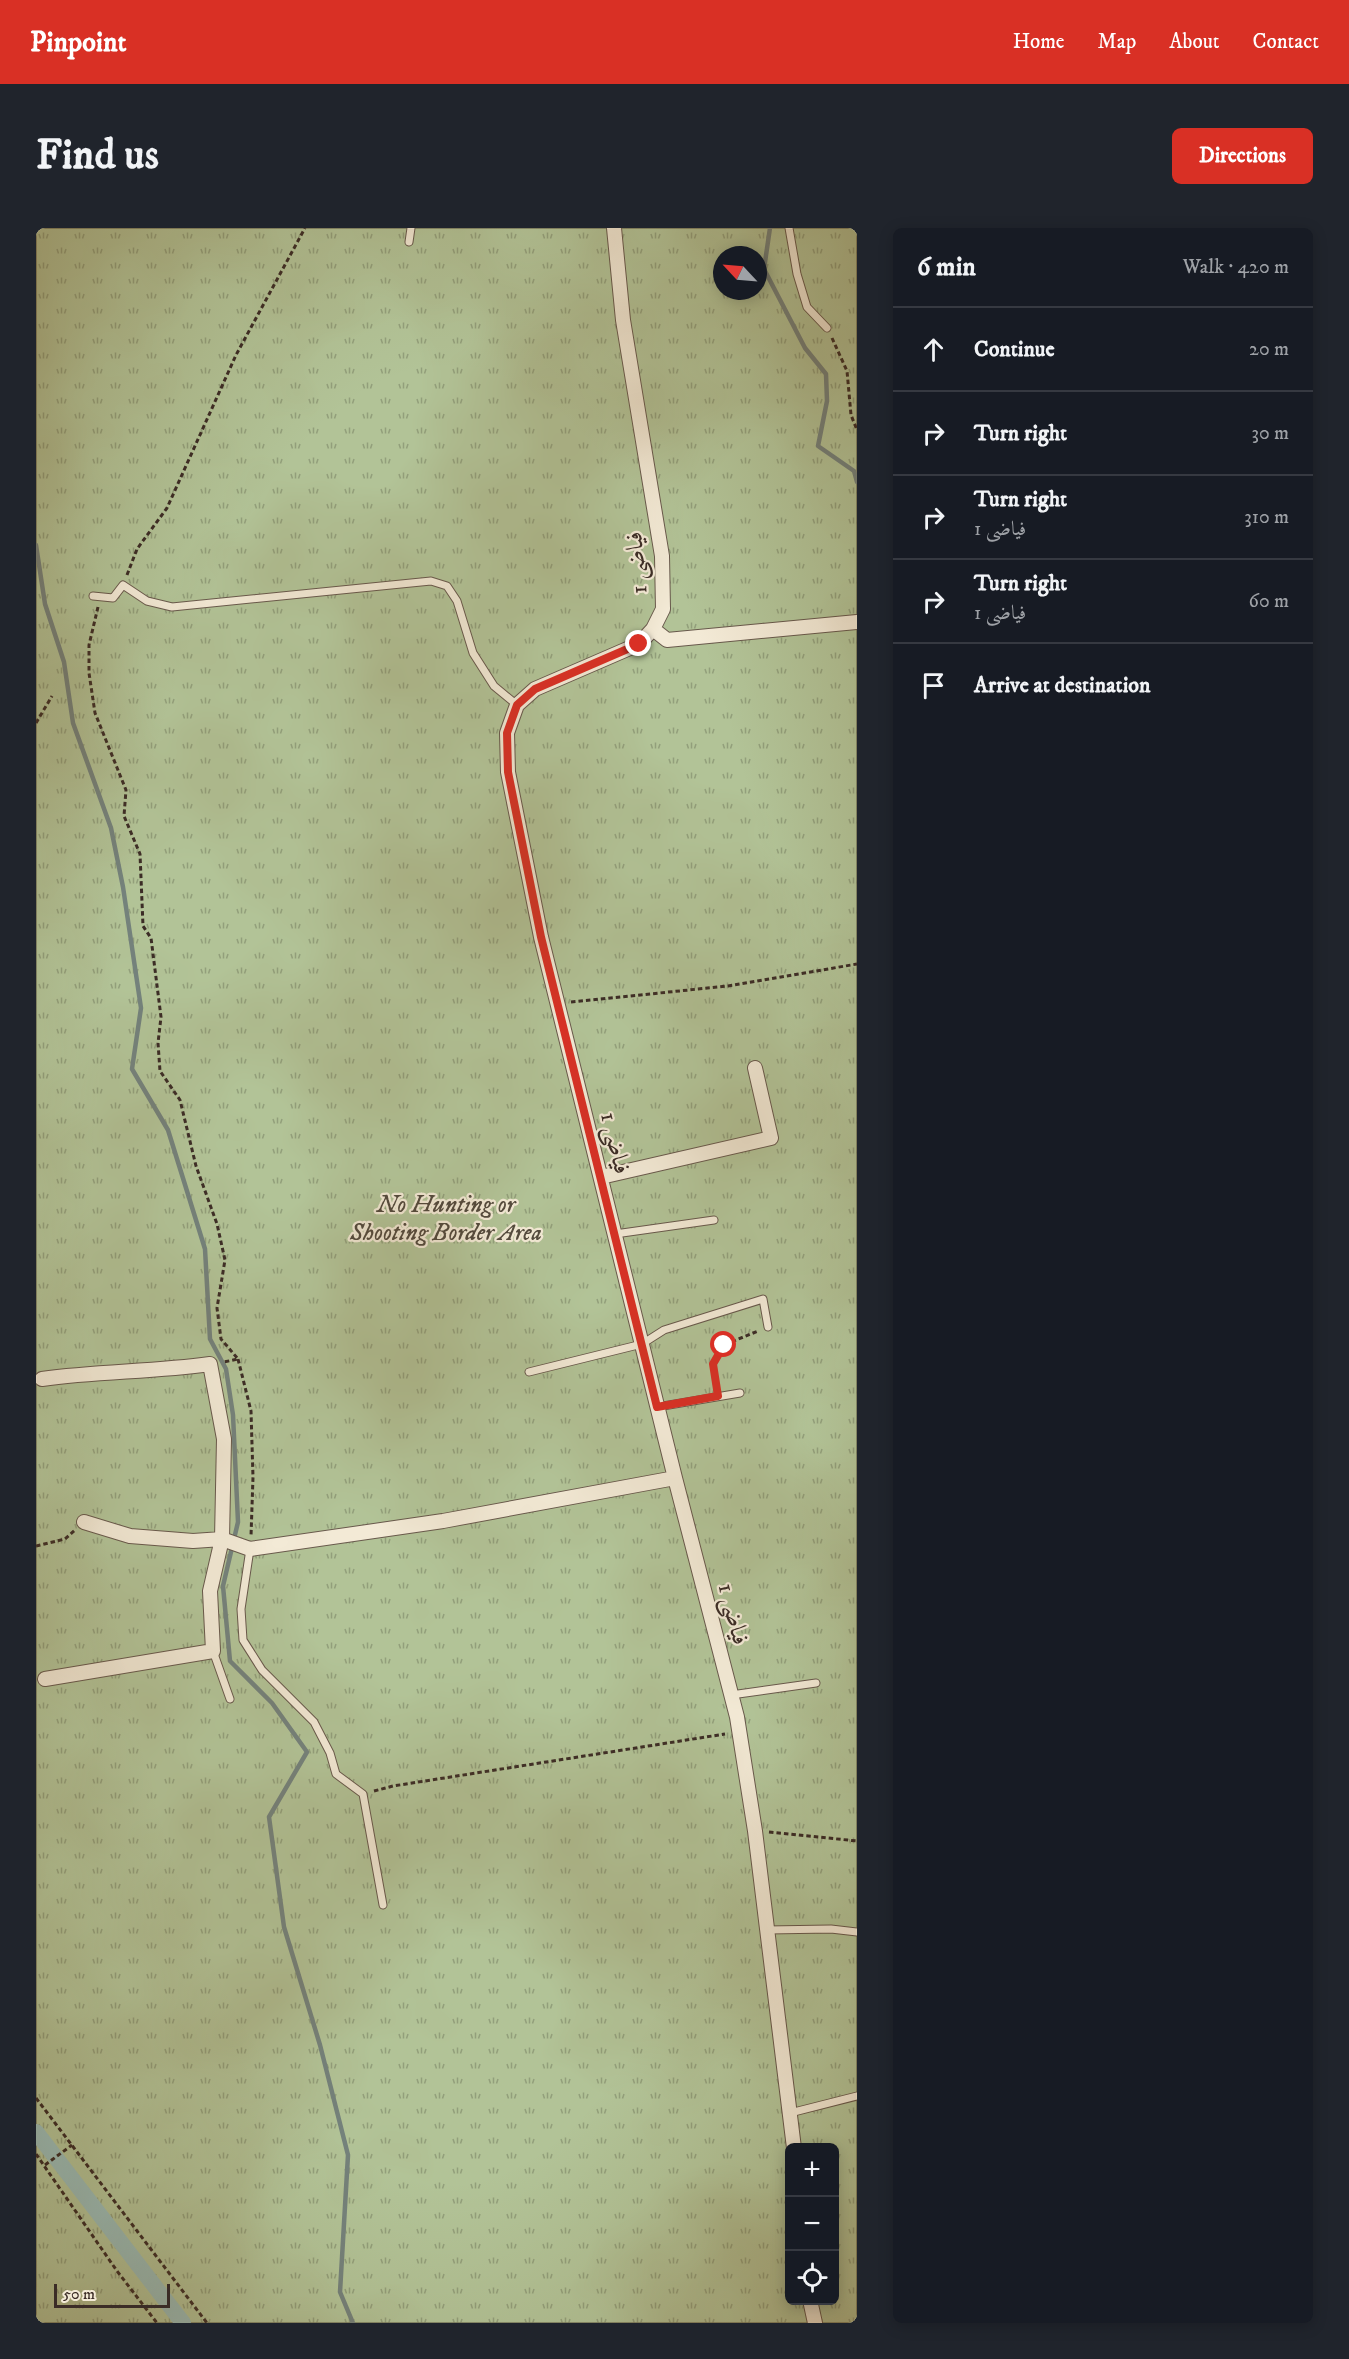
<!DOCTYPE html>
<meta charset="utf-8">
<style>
:root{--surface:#171b24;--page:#20242c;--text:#f1f3f6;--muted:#9ea1a6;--line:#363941;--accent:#d93025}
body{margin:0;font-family:"IM FELL DW Pica",Amiri,serif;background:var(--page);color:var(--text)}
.controls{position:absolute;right:18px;bottom:18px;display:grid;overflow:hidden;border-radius:9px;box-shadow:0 3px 15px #0003}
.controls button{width:54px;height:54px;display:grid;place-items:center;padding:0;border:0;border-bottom:2px solid var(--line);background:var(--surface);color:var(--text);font:30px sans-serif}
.compass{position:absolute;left:677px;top:18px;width:54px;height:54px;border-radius:50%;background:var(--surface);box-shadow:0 3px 15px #0003;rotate:296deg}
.scale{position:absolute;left:18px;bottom:15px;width:116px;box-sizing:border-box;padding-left:6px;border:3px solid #3b2c26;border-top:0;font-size:16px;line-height:21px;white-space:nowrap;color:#3b2c26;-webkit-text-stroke:4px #f3ead6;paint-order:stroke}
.stop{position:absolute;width:18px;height:18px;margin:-14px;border:4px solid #d93025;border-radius:50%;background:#fff}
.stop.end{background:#d93025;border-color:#fff;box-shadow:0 2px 6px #0008}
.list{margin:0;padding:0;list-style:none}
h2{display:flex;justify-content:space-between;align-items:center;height:78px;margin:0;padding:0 24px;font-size:26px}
h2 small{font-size:20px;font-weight:400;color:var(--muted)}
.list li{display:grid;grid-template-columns:39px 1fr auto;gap:18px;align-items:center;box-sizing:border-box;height:84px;padding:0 24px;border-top:2px solid var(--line)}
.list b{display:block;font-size:22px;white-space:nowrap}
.list p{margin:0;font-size:20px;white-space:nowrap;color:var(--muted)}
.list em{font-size:20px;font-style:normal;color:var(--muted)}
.icon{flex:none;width:33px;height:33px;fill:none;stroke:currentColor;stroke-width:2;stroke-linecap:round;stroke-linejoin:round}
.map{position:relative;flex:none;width:821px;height:2095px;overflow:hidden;border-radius:9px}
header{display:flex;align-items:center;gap:36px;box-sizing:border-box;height:84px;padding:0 30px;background:var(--accent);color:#fff}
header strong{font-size:28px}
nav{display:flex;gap:33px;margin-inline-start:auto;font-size:21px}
.intro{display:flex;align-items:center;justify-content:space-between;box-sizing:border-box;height:144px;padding:0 36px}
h1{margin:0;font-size:42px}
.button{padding:15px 27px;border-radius:9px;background:var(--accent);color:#fff;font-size:21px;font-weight:700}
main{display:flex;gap:36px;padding:0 36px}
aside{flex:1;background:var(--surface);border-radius:9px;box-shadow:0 3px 15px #0003}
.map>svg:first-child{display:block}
</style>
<header>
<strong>Pinpoint</strong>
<nav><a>Home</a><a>Map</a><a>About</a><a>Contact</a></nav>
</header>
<div class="intro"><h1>Find us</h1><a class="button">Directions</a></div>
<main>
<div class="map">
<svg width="821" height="2095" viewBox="0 0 821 2095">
<defs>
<pattern id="park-tufts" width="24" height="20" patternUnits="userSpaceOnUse" patternTransform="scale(1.5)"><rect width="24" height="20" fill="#b2c397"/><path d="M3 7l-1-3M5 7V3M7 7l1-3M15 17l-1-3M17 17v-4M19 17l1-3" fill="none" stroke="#929f7b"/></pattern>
</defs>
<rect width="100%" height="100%" fill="#eddfc0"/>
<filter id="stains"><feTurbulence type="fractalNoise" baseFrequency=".00333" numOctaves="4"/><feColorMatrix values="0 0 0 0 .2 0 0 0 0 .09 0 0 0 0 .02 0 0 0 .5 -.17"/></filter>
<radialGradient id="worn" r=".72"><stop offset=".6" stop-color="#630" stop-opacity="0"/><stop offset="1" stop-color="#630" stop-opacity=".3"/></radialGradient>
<path fill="url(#park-tufts)" stroke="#76785e" stroke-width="1.5" fill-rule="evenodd" d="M 0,0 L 821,0 L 821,2095 L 0,2095 ZM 686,27 L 722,27 L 722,63 L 686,63 ZM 754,1920 L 798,1920 L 798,2072 L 754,2072 Z"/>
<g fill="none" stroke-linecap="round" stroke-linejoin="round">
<path stroke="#74827c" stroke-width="4.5" d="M 734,0 L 728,41 L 769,120 L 790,146 L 791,173 L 782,218 L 818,243 L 821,254
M 0,317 L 9,376 L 28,434 L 37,495 L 75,600 L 87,659 L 105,780 L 96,841 L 132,902 L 169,1021 L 174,1111 L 190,1141 L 197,1187 L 202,1294 L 187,1358 L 194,1433 L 236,1475 L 271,1524 L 233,1589 L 248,1699 L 284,1817 L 312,1927 L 304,2064 L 317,2095"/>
<path stroke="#9abcb6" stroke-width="16" d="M 0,1904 L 147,2095"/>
<defs>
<path id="service" d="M 753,0 L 761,46 L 771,79 L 791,100
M 373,14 L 375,0
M 57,368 L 77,370 L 87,357 L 111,373 L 136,379 L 395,353 L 411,358 L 421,373 L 437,425 L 458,458 L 481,477
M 579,1006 L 678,992
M 493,1144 L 606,1116 L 628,1102 L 727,1071 L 732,1099
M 621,1179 L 704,1165
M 214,1321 L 205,1381 L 207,1412 L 226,1442 L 278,1494 L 294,1525 L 300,1546 L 327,1566 L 347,1677
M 177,1423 L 194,1471
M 695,1467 L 780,1455
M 731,1702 L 795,1701 L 821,1704
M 754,1885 L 821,1868"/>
<path id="minor" d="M 578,0 L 587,92 L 626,328 L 627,381 L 617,401 L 603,416 L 499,461 L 481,477 L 471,505 L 472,544 L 505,709 L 639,1250 L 701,1489 L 719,1603 L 758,1920
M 617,401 L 631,412 L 821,394
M 565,949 L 735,910 L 719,840
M 6,1151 C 62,1143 117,1144 174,1136 L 188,1211 L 186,1311 L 174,1363 L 177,1423 L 9,1451
M 48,1294 L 94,1308 L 157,1313 L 186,1311 L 214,1321 L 407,1293 L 639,1250
M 774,2072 L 779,2095"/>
</defs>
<use href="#service" stroke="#68594c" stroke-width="9"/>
<use href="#minor" stroke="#68594c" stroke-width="16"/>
<path stroke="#3b2c26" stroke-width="3" stroke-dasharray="4.5 3" stroke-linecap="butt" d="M 796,110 L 811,143 L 815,187 L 821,202
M 91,347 L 101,321 L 131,280 L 200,127 L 269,0
M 62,379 L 53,417 L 53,445 L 59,485 L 90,562 L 88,588 L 104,626 L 107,698 L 115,710 L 125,789 L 122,815 L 124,843 L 144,872 L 160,938 L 181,996 L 189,1032 L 181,1080 L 185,1111 L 202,1131 L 188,1134
M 0,495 L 16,468
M 535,774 L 692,758 L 821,736
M 202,1131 L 215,1183 L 217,1249 L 215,1308
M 680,1158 L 677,1136 L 688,1117 L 722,1103
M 0,1318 L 29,1311 L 39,1302
M 338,1563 L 357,1558 L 689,1506
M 733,1604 L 821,1613
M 0,1870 L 171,2095
M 0,1926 L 81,2043 L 121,2095
M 9,1937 L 36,1917"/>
<use href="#service" stroke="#f3ead6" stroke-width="7"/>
<use href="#minor" stroke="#f3ead6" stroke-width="14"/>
</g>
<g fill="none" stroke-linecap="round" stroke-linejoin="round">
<path stroke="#d93025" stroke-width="8" d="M 603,416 L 499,461 L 481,477 L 471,505 L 472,544 L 505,709 L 621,1179 L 682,1168 L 677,1136 L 688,1117"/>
</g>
<g text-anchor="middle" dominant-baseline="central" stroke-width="4.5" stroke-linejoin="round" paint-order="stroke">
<g font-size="24" fill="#3b2c26" stroke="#f3ead6">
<text transform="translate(601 335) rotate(-95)">فیاضی 1</text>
<text transform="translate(579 915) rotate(76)">فیاضی 1</text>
<text transform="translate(697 1386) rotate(75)">فیاضی 1</text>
</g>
<g font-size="24" font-style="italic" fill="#534a3d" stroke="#f3ead6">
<text x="410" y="977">No Hunting or<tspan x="410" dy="28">Shooting Border Area</tspan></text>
</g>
</g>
<rect width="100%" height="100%" filter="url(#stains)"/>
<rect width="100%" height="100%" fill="url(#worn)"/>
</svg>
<div class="controls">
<button>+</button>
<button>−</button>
<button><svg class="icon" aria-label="locate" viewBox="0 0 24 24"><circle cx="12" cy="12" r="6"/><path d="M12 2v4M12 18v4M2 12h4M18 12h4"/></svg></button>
</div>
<svg class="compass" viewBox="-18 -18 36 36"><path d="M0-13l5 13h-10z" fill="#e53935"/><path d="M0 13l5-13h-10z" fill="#9ea1a6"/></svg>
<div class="scale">50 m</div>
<div class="stop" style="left:688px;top:1117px"></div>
<div class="stop end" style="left:603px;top:416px"></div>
</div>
<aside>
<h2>6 min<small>Walk · 420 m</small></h2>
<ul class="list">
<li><svg class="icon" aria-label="ahead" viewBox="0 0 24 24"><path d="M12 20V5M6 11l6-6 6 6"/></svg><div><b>Continue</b></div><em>20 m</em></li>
<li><svg class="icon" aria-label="right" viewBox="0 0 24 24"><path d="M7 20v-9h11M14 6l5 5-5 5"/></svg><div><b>Turn right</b></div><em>30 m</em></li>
<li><svg class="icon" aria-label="right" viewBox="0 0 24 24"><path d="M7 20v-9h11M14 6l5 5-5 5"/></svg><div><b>Turn right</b><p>فیاضی 1</p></div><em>310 m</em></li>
<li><svg class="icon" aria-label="right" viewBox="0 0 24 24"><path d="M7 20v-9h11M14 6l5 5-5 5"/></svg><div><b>Turn right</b><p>فیاضی 1</p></div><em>60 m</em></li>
<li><svg class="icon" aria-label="arrive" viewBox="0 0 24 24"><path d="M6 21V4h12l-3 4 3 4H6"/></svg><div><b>Arrive at destination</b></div></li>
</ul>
</aside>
</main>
